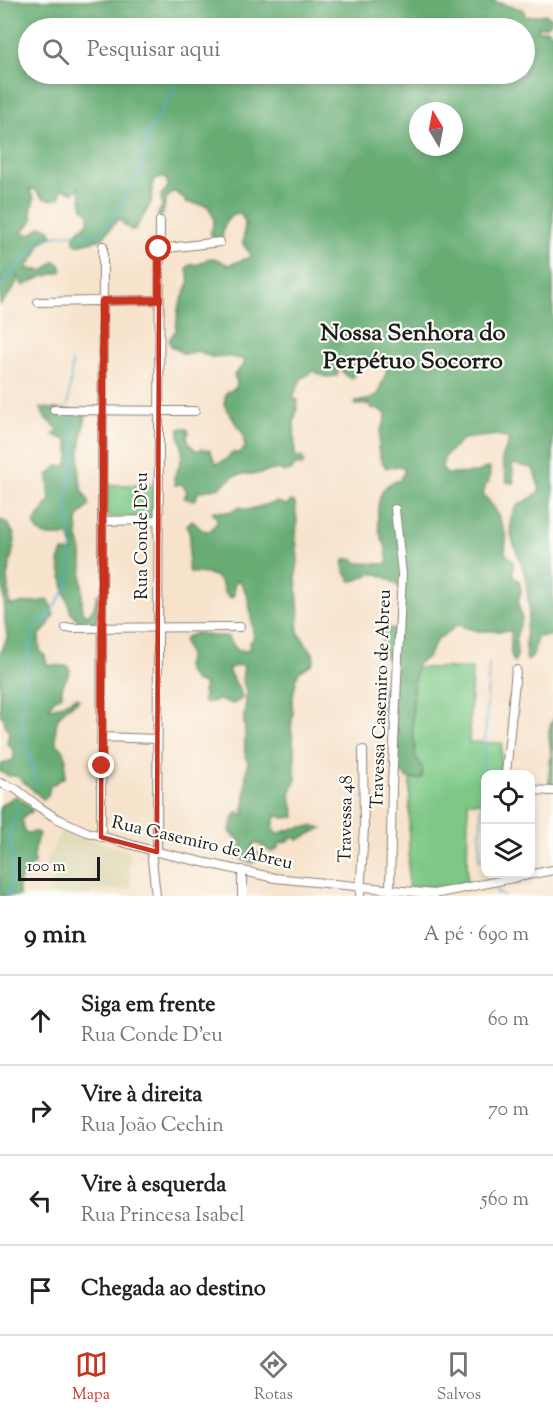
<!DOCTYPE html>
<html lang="pt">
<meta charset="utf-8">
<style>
:root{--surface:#fff;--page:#f2f2f2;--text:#202124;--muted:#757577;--line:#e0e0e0;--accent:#c8321e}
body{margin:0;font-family:"Sorts Mill Goudy",serif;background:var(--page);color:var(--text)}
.controls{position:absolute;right:18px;bottom:18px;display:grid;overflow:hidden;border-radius:12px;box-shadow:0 3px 9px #0003}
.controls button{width:54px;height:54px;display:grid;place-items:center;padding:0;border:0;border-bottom:2px solid var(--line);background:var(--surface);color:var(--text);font:30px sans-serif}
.compass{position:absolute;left:409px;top:102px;width:54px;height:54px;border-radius:50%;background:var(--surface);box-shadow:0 3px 9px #0003;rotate:350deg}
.scale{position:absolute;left:18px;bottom:15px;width:82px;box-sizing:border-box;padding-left:6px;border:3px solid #1c1c1c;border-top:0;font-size:16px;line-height:21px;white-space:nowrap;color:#1c1c1c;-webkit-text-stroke:4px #fdfcf7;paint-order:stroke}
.stop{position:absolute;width:18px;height:18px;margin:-14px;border:4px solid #c8321e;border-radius:50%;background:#fff}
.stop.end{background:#c8321e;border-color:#fff;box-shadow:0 2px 6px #0008}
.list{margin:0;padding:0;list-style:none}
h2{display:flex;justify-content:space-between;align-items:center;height:78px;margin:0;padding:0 24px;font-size:26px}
h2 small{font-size:20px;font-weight:400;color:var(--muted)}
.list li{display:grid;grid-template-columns:39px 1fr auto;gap:18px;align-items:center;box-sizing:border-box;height:90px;padding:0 24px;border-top:2px solid var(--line)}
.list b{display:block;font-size:22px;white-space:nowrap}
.list p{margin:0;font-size:20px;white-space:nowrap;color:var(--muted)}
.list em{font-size:20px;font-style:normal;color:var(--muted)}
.icon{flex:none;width:33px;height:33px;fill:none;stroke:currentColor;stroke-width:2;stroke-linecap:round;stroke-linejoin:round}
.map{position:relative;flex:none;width:553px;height:896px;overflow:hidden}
.search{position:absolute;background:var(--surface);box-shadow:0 3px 9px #0003;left:18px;right:18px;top:18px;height:66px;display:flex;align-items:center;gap:15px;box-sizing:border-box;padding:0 21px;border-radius:33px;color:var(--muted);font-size:22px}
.sheet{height:438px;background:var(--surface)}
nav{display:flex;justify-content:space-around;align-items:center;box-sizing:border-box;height:84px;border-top:2px solid var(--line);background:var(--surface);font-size:16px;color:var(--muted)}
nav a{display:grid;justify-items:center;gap:3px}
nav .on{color:var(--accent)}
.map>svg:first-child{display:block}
</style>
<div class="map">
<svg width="553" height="896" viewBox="0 0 553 896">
<rect width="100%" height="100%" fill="#fdfcf7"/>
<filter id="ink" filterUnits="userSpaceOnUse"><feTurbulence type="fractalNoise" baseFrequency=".0167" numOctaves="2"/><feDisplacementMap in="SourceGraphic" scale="12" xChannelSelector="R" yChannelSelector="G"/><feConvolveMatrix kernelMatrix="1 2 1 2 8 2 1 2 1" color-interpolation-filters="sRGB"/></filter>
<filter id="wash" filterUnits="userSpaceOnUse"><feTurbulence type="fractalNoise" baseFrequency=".008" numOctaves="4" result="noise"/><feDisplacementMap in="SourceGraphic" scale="24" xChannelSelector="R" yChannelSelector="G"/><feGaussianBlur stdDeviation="1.35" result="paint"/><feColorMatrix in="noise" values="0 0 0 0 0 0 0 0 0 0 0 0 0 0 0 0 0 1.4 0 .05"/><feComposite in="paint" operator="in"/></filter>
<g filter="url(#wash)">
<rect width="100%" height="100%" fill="#f7e3cc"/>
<path fill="#e1dcba" d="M 62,829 L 129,852 L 131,889 L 93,891 L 90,896 L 47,896 L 57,875 L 44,867 Z"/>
<path fill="#7dc886" stroke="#4c7251" stroke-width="1.5" d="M 107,485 L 153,485 L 152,517 L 107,517 Z
M 413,668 L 472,668 L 469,742 L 502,743 L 500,774 L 486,774 L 485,802 L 468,802 L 467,882 L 447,886 L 408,887 L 412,681 Z"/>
<path fill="#66ac73" stroke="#416448" stroke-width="1.5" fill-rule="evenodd" d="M 0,0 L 492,0 C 500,5 515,6 524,10 L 525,17 L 545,14 L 551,18 L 551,22 L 546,26 L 538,27 L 537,30 L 548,30 L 553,34 L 553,635 L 537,637 L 533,655 L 528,661 L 526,658 C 526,648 525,639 526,630 C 527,624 529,618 529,612 C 529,600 527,586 525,575 C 520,554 502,531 515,509 C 520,500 532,502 540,490 L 533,468 L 512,464 L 514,483 L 507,482 L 502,459 L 509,441 L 507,438 L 497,435 L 463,439 L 445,456 L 442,466 L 445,473 L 449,474 L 476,473 L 486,468 L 490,468 L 489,481 L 486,485 L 483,494 L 495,509 L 507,537 L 506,541 L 505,553 L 513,561 L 513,576 L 519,581 L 521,589 L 518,603 L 522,619 L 516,637 L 517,656 L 514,662 C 508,653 512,641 511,631 L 478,631 L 457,625 L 449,632 L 437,639 L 428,657 L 417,664 C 412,686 412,710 413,732 C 413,741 417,749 415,756 C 421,763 424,769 422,778 L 417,779 L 407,778 L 403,773 L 398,772 L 395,767 L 394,708 L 383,711 L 380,709 C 376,685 387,687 396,668 C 379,656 385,650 381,631 L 384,628 L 395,629 L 399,628 L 402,589 C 394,583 382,572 370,574 C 363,576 359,581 351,581 C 346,575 340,567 345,559 L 353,559 L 359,563 L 385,564 L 388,561 C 387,556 387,551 385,546 C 384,542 381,538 380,533 C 376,515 375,483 399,481 L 404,472 L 404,468 L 400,466 L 386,468 L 381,460 L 378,449 C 380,443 379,439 380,433 C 382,426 386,422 386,414 L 380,410 L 371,408 L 369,404 L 355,405 L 356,402 L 371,399 L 380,392 L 380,388 L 387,371 L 378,360 L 361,360 L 354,377 L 351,378 L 347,377 L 338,366 L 336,369 L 338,372 L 337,376 L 326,377 L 313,371 L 301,379 L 293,397 L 294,399 L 298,400 L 297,409 L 294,421 L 295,455 L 297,458 L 300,456 L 303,459 L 304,462 L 302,465 L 295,465 L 291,471 L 284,472 L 279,469 L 257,474 L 245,474 L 234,476 L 220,487 L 198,492 L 196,499 L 191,500 L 184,498 L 187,491 L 182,484 L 175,485 L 174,477 C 179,468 183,459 182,449 C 182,441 178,438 179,429 L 184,428 L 187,429 L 189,433 L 187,436 C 188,442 192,448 198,451 L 201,449 L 210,450 L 216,464 L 224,461 L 232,453 L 240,453 L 245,448 L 243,433 L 238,427 L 224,404 L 226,393 L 236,388 L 237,383 L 234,375 L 244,364 L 245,360 L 226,356 L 211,357 L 198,351 L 184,354 L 171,346 L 169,340 L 176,330 L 178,309 L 189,283 L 187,268 L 190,265 L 200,264 L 207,259 L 213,258 C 218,260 223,261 227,265 L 235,263 L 252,256 L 243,244 L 245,222 L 240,213 C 225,216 223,226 222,241 L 215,238 L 210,233 C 216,220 215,219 208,206 L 185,202 L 184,198 L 173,191 L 166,199 L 163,214 L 161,217 L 157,216 L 162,206 L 161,195 L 168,187 L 167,180 L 161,177 C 158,178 154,179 153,182 C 151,187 153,193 152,198 C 149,210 141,219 135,229 L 131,230 L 118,219 L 102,239 L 77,245 L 74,243 L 74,235 C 84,227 97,218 83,208 L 79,187 L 74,193 L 64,189 L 61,190 L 60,198 C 49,201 42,200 36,190 L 29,189 L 34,198 L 31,212 L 33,220 L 21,233 L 32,234 L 41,226 L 49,229 L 53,235 L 41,243 L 35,256 L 28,265 L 28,269 L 44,271 L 55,261 L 60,265 L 62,271 C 54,275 44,275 37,279 C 32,281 29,284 23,286 L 17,275 C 18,289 7,295 0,305 ZM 28,28 L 524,28 L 524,74 L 28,74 ZM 418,111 L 454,111 L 454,147 L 418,147 Z
M 41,408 L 75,410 L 84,414 L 86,416 C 81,435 73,485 88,499 L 89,506 L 79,516 L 77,521 L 78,538 L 82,551 L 82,611 L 87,615 C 97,607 94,605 97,594 L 100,595 C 99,609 104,623 88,626 L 77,619 L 71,613 L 65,593 L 59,562 L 63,551 L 71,552 L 74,550 L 70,536 L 44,536 L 38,531 L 34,523 L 50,501 L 48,476 L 57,466 L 65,466 C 71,459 70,448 67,440 L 53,435 L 59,430 L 45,418 Z
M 292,501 L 295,503 L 297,522 L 296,538 L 298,560 L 296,576 L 299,615 L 298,631 L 301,637 L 313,653 L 314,660 L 312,664 L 299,672 L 297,676 L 292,702 L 293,713 L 291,728 L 295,754 L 294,765 L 296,779 L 290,793 L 295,817 L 284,818 L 277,815 C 273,821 272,828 277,834 C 290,829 307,824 322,828 L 298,840 L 295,837 L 291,838 L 289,841 L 279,844 L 278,848 L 272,852 L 256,843 L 253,845 L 253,849 L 258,854 L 261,853 L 263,856 L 253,863 L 245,861 L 238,857 L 234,857 L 233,849 L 243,846 L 241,842 L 230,832 C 231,825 232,817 238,812 L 244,815 L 245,812 L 243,809 C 248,792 243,779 248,763 C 242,749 246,745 245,731 C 245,726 243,722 244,717 C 245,705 249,691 242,680 L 244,666 C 239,664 235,666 230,668 L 228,671 L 240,690 L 242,697 L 240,700 L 233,704 L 218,700 L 206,703 L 203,702 L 203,697 L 205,695 L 203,692 L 205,685 L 195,681 L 187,671 L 186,666 L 189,655 L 184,641 L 186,637 L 197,633 L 213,636 L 225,636 L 228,637 L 236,649 L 247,651 L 249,649 L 250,642 L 254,638 C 250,617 252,598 239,580 L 236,582 L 234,585 L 234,595 L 231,598 L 225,594 C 218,569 210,576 190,572 L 188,569 L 190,536 L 187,525 L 192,520 L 202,530 L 210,531 C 214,526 222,520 213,514 L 213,511 L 228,512 L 240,507 L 247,510 L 276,502 L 287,505 Z
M 0,520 L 8,523 L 14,535 L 15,541 L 7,577 L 10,605 L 49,600 L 54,615 L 47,627 L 39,636 L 40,651 L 45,656 L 47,665 L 68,666 L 70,671 L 62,687 L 62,695 L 55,699 L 49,707 L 50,708 L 59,706 L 77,697 L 79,699 L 78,701 C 58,712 54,719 56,743 C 70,754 65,760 65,777 L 50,786 L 48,796 L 43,799 L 17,776 L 9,776 L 0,772 L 0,765 L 13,760 C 16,753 12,748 7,743 L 9,732 L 5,726 L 4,718 L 0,715 L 0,654 L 7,639 L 7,635 L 5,622 L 4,596 L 0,569 Z
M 553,719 L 553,786 L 549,785 C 548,774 551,764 551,754 C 551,740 545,733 553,719 Z
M 17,796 L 32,809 L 32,812 L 26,814 L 22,820 L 25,833 L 36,832 L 39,834 C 35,841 34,855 34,864 C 22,875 18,878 19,896 L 0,896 L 0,806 L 14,797 Z"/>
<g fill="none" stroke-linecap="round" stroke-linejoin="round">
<path stroke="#53abd0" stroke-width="1.5" d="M 0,287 C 11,273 41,237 59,235 C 70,233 82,235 93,235 L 115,218 L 120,204 L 142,168 L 147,134 L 179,82
M 68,406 L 72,362
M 37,786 L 21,721 L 25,677 L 35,623 L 47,619 L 69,583 L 71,549 L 67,497 L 74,461 L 75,437 L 68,414
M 486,860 L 479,860 L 489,663
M 495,886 L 497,893 L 504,896
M 8,896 L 13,872 L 9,835 L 18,806"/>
</g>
</g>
<g filter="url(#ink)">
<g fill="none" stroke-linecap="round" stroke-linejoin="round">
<defs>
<path id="minor" d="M 159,249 L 220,242
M 38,302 L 159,300
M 54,410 L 195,411
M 102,521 L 158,520
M 66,628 L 240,627
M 102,737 L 157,739
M 506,774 L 516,670
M 0,783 L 16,789 L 39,807 L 56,818 L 87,832 L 157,852 L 275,878 L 434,894 L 553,870
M 530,790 L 553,791
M 101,837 L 103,246
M 151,850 L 156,896
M 157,852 L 160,221
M 390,890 L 392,786 L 402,574 L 395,509
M 242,896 L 242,870
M 360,896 L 364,827 L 363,750"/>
</defs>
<use href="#minor" stroke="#8a8074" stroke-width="10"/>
<use href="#minor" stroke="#fff" stroke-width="8"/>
</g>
</g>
<g fill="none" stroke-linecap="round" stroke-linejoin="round" filter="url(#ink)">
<path stroke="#c8321e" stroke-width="8" d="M 102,766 L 103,301 L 159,300 L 159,249"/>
</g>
<path fill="none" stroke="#c8321e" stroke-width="4.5" stroke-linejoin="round" d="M 159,300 L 157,852 L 101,837 L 103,301 Z"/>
<g text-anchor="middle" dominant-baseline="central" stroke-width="4.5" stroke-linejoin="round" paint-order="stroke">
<g font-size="18" fill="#1c1c1c" stroke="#fdfcf7">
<text transform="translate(143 536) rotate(-90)">Rua Conde D'eu</text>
<text transform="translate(382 699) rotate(-88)">Travessa Casemiro de Abreu</text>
<text transform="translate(347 819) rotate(-89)">Travessa 48</text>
<text transform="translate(202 844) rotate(13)">Rua Casemiro de Abreu</text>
</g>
<g font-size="24" font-weight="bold" fill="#1c1c1c" stroke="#fdfcf7">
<text x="413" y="334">Nossa Senhora do<tspan x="413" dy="28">Perpétuo Socorro</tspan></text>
</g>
</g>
</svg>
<div class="controls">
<button><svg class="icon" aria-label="locate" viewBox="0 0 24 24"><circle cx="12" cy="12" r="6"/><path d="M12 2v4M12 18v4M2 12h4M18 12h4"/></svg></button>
<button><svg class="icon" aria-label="layers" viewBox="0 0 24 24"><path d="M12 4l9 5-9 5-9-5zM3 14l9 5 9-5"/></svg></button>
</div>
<svg class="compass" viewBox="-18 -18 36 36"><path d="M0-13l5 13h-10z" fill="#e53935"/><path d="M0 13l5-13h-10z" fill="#757577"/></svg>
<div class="scale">100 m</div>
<div class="stop" style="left:159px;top:249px"></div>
<div class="stop end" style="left:102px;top:766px"></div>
<div class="search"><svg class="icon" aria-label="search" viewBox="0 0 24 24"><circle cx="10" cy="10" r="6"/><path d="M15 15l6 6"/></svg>Pesquisar aqui</div>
</div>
<section class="sheet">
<h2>9 min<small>A pé · 690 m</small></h2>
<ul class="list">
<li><svg class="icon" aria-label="ahead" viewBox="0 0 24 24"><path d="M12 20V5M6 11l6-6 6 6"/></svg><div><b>Siga em frente</b><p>Rua Conde D'eu</p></div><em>60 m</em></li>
<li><svg class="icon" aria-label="right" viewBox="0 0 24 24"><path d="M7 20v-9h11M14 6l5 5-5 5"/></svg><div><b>Vire à direita</b><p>Rua João Cechin</p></div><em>70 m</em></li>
<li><svg class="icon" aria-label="left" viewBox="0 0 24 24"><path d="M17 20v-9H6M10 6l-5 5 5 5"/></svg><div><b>Vire à esquerda</b><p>Rua Princesa Isabel</p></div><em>560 m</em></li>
<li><svg class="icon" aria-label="arrive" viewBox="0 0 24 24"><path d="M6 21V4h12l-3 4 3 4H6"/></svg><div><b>Chegada ao destino</b></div></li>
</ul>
</section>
<nav>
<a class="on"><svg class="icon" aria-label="map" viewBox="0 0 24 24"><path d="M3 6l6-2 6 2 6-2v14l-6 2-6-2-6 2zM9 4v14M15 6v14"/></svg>Mapa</a>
<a><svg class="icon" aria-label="directions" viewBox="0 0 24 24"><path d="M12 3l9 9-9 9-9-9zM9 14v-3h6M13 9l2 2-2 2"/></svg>Rotas</a>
<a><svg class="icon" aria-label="saved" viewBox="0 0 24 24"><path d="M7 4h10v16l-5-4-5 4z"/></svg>Salvos</a>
</nav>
